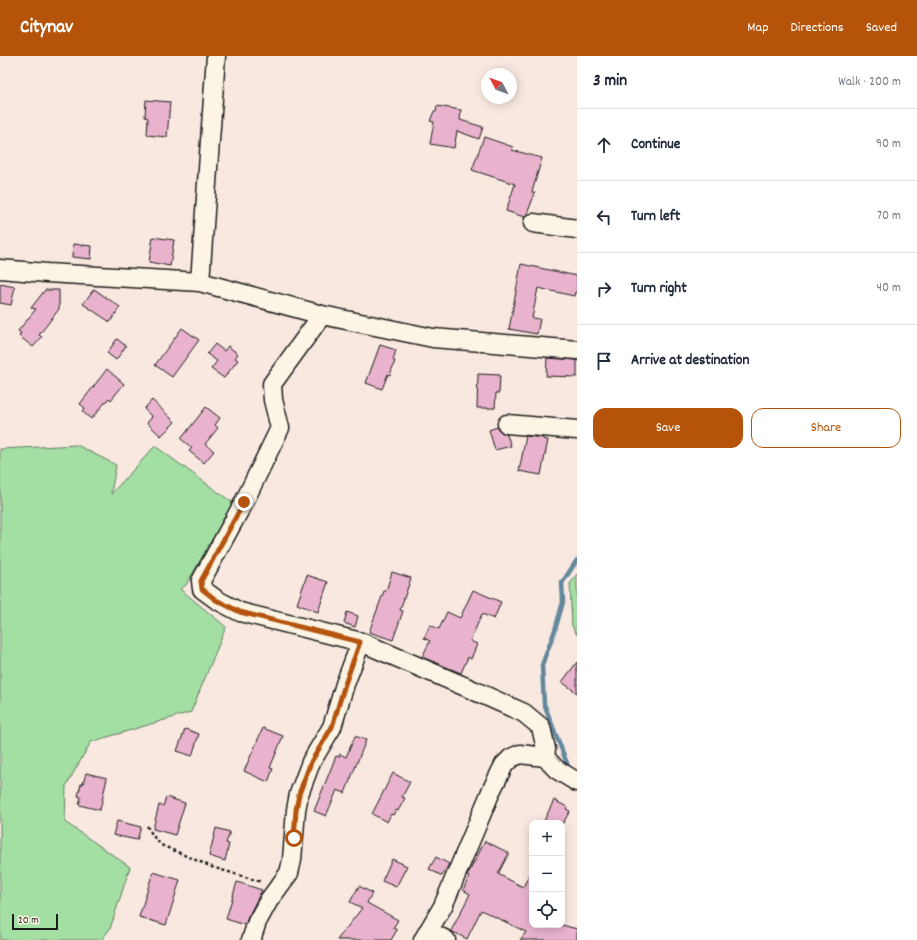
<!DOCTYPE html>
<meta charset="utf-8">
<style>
:root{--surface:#fff;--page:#f2f2f3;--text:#1f2937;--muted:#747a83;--line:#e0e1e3;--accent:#b45309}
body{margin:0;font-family:Dekko,sans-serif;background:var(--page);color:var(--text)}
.controls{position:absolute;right:12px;bottom:12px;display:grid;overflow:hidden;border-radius:8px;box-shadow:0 2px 10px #0003}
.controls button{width:36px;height:36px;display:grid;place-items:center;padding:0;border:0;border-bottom:1px solid var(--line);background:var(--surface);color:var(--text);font:20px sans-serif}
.compass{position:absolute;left:481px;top:12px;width:36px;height:36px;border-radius:50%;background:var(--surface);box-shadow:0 2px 10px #0003;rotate:311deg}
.scale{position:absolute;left:12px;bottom:10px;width:46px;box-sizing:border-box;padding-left:4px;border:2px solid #1c1c1c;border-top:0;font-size:11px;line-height:14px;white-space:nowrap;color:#1c1c1c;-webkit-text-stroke:3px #fcf5e5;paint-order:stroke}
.stop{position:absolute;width:12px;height:12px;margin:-9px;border:3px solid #b45309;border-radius:50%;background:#fff}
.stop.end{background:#b45309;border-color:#fff;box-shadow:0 1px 4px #0008}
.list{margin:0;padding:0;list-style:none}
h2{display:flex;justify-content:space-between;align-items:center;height:52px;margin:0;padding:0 16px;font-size:17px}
h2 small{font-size:13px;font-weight:400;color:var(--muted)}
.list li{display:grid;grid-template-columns:26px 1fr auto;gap:12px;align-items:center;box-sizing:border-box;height:72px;padding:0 16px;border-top:1px solid var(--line)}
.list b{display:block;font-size:15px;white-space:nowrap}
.list em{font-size:13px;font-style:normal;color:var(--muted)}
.actions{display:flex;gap:8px;padding:12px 16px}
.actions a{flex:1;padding:9px 0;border:1px solid var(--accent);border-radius:12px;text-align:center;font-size:14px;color:var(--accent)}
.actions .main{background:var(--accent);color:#fff}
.icon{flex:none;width:22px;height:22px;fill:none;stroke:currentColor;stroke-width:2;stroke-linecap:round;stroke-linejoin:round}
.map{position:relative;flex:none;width:577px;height:884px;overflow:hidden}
header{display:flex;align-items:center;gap:24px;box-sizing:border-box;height:56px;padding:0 20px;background:var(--accent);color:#fff}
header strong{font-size:19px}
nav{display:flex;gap:22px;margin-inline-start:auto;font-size:14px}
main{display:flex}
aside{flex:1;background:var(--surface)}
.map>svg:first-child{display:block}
</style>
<header>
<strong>Citynav</strong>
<nav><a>Map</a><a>Directions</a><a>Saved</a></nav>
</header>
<main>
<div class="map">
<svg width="577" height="884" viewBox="0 0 577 884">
<rect width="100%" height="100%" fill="#f8e8e0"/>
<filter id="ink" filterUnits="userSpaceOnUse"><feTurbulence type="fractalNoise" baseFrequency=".025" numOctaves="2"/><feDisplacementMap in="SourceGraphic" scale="8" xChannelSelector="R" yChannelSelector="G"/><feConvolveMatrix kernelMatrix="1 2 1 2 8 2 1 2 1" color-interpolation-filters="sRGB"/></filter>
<g filter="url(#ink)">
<path fill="#a3dea3" stroke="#607d60" d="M 77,389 L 116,409 L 111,438 L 155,390 L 233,447 L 186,529 L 180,533 L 226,571 L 191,656 L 91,686 L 66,730 L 65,766 L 130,811 L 110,873 L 101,884 L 0,884 L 0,393 Z
M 577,518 L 577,579 L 572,570 L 570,528 Z"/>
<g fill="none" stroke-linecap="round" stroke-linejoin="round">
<path stroke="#64889e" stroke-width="4.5" d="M 570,715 L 544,648 L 542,609 L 555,574 L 563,546 L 562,527 L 577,504"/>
</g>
<path fill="#e9b3ce" stroke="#1c1c1c" d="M 146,44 L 170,46 L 167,81 L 147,79 L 148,62 L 145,61 Z
M 437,50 L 461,54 L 460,64 L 483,71 L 479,83 L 457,75 L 454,92 L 430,88 L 434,66 L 430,65 L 434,55 L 436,56 Z
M 484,81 L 513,91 L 512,94 L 542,102 L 532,136 L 535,137 L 527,158 L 524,161 L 506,155 L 515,128 L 472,114 Z
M 153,181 L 174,184 L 170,210 L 149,206 Z
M 73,188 L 92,190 L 91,203 L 72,201 Z
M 521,208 L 577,220 L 577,237 L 575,236 L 574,240 L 538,232 L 532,262 L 540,263 L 537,278 L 509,273 Z
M 0,228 L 15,231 L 11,249 L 0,247 Z
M 94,233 L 120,251 L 110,266 L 83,248 Z
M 45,234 L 59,234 L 59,253 L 39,279 L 42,281 L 33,291 L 19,280 L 21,277 L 18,275 L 36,253 L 31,252 Z
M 182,272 L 199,284 L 172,321 L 155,309 Z
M 117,283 L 126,290 L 116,304 L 107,297 Z
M 215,288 L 224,295 L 228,290 L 238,298 L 235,302 L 238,304 L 224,322 L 211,313 L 217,305 L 207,298 Z
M 380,289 L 396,294 L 393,304 L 395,305 L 390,319 L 388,318 L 382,333 L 366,327 Z
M 547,302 L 577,304 L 577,321 L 546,320 Z
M 107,313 L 124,328 L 111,344 L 109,342 L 91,363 L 82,355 L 85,352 L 80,348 Z
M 478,318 L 500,319 L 499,337 L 496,337 L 495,352 L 477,352 Z
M 152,344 L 175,366 L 161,380 L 147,367 L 152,361 L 144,353 Z
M 206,351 L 220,362 L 215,369 L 218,372 L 205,388 L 214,395 L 204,407 L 189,395 L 192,392 L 181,383 Z
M 497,371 L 501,376 L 507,379 L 511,390 L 495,394 L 489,374 Z
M 526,380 L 543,382 L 543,383 L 548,384 L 541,419 L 519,415 Z
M 392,516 L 411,522 L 400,554 L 403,555 L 393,584 L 369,576 L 384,535 L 386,535 Z
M 307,519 L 328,526 L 318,556 L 297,548 Z
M 473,534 L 501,546 L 494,563 L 482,558 L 470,585 L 477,588 L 471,603 L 468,601 L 461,617 L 422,601 L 430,585 L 424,582 L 430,569 L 439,573 L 447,556 L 460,562 Z
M 347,556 L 358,560 L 355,571 L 344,567 Z
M 577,606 L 577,637 L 562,626 Z
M 263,672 L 283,680 L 270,712 L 273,713 L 268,726 L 244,715 Z
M 185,673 L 199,678 L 192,700 L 177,695 Z
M 355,680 L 366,684 L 345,737 L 337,734 L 326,760 L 314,755 L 336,700 L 339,701 L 340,698 L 346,701 Z
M 86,717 L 107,722 L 100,754 L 79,749 L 81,741 L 78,740 L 81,728 L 83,728 Z
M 393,717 L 410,726 L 402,741 L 405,742 L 398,755 L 396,754 L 393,759 L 391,758 L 387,766 L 372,758 Z
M 166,741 L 185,747 L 175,779 L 153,773 L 159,749 L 163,750 Z
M 554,744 L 567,751 L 566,753 L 570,755 L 563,767 L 543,767 Z
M 117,765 L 141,771 L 137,784 L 113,779 Z
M 216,772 L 230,776 L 226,787 L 229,788 L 225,805 L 209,800 Z
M 485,785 L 509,797 L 498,818 L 523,831 L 532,814 L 532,869 L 562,869 L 577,873 L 577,884 L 520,884 L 526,876 L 481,854 L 467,883 L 451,875 L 470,838 L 463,834 L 469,821 L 467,820 Z
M 436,801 L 449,808 L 442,820 L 429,813 Z
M 392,803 L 407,810 L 396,831 L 382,825 Z
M 153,816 L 180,824 L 166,869 L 139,861 Z
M 237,826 L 262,834 L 248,861 L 245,869 L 226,863 Z
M 359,830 L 372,837 L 367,847 L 398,864 L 393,872 L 397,874 L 391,884 L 337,884 L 362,852 L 350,846 Z"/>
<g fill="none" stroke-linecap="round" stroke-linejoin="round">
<defs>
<path id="minor" d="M 533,167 L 577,173
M 0,213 L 47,217 L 200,226 L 322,259 L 433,282 L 577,294
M 200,226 L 216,0
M 322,259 L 272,328 L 273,344 L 280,372 L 244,446 L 201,525 L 202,533 L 217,544 L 240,556 L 361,586 L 466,631 L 524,657 L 541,671 L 546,693 L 545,701
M 507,368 L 577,374
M 428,875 L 446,884
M 251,884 L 257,866 L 269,844 L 289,817 L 292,804 L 296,754 L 299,738 L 311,706 L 332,671 L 345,628 L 361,586
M 423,884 L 443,850 L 492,733 L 504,709 L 511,702 L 520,698 L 545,701 L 556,713 L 577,726"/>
</defs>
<use href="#minor" stroke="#1c1c1c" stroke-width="21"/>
<path stroke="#1c1c1c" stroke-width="2.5" stroke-dasharray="3 3" stroke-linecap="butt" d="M 147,770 L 153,780 L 161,789 L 212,811 L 262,826"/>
<use href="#minor" stroke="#fcf5e5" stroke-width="18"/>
</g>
</g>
<g fill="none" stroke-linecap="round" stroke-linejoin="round" filter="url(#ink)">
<path stroke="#b45309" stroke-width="5" d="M 244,446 L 201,525 L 202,533 L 216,544 L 240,556 L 360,586 L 345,628 L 332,671 L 311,706 L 299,738 L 296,754 L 294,782"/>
</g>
</svg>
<div class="controls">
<button>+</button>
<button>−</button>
<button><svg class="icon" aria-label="locate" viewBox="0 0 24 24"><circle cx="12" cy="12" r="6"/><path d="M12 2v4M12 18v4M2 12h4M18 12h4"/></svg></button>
</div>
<svg class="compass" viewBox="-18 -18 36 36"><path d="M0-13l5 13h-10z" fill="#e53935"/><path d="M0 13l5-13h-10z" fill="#747a83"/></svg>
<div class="scale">20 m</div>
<div class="stop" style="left:294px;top:782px"></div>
<div class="stop end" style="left:244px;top:446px"></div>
</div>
<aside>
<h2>3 min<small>Walk · 200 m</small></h2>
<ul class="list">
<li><svg class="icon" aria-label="ahead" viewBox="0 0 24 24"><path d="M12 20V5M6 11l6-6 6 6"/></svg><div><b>Continue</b></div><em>90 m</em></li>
<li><svg class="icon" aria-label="left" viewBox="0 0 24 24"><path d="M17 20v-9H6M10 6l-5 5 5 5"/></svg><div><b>Turn left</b></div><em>70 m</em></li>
<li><svg class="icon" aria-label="right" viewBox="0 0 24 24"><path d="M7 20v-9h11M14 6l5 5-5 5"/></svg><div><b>Turn right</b></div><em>40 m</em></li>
<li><svg class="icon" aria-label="arrive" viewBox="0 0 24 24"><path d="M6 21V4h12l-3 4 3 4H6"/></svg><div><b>Arrive at destination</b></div></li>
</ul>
<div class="actions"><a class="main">Save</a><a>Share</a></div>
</aside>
</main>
